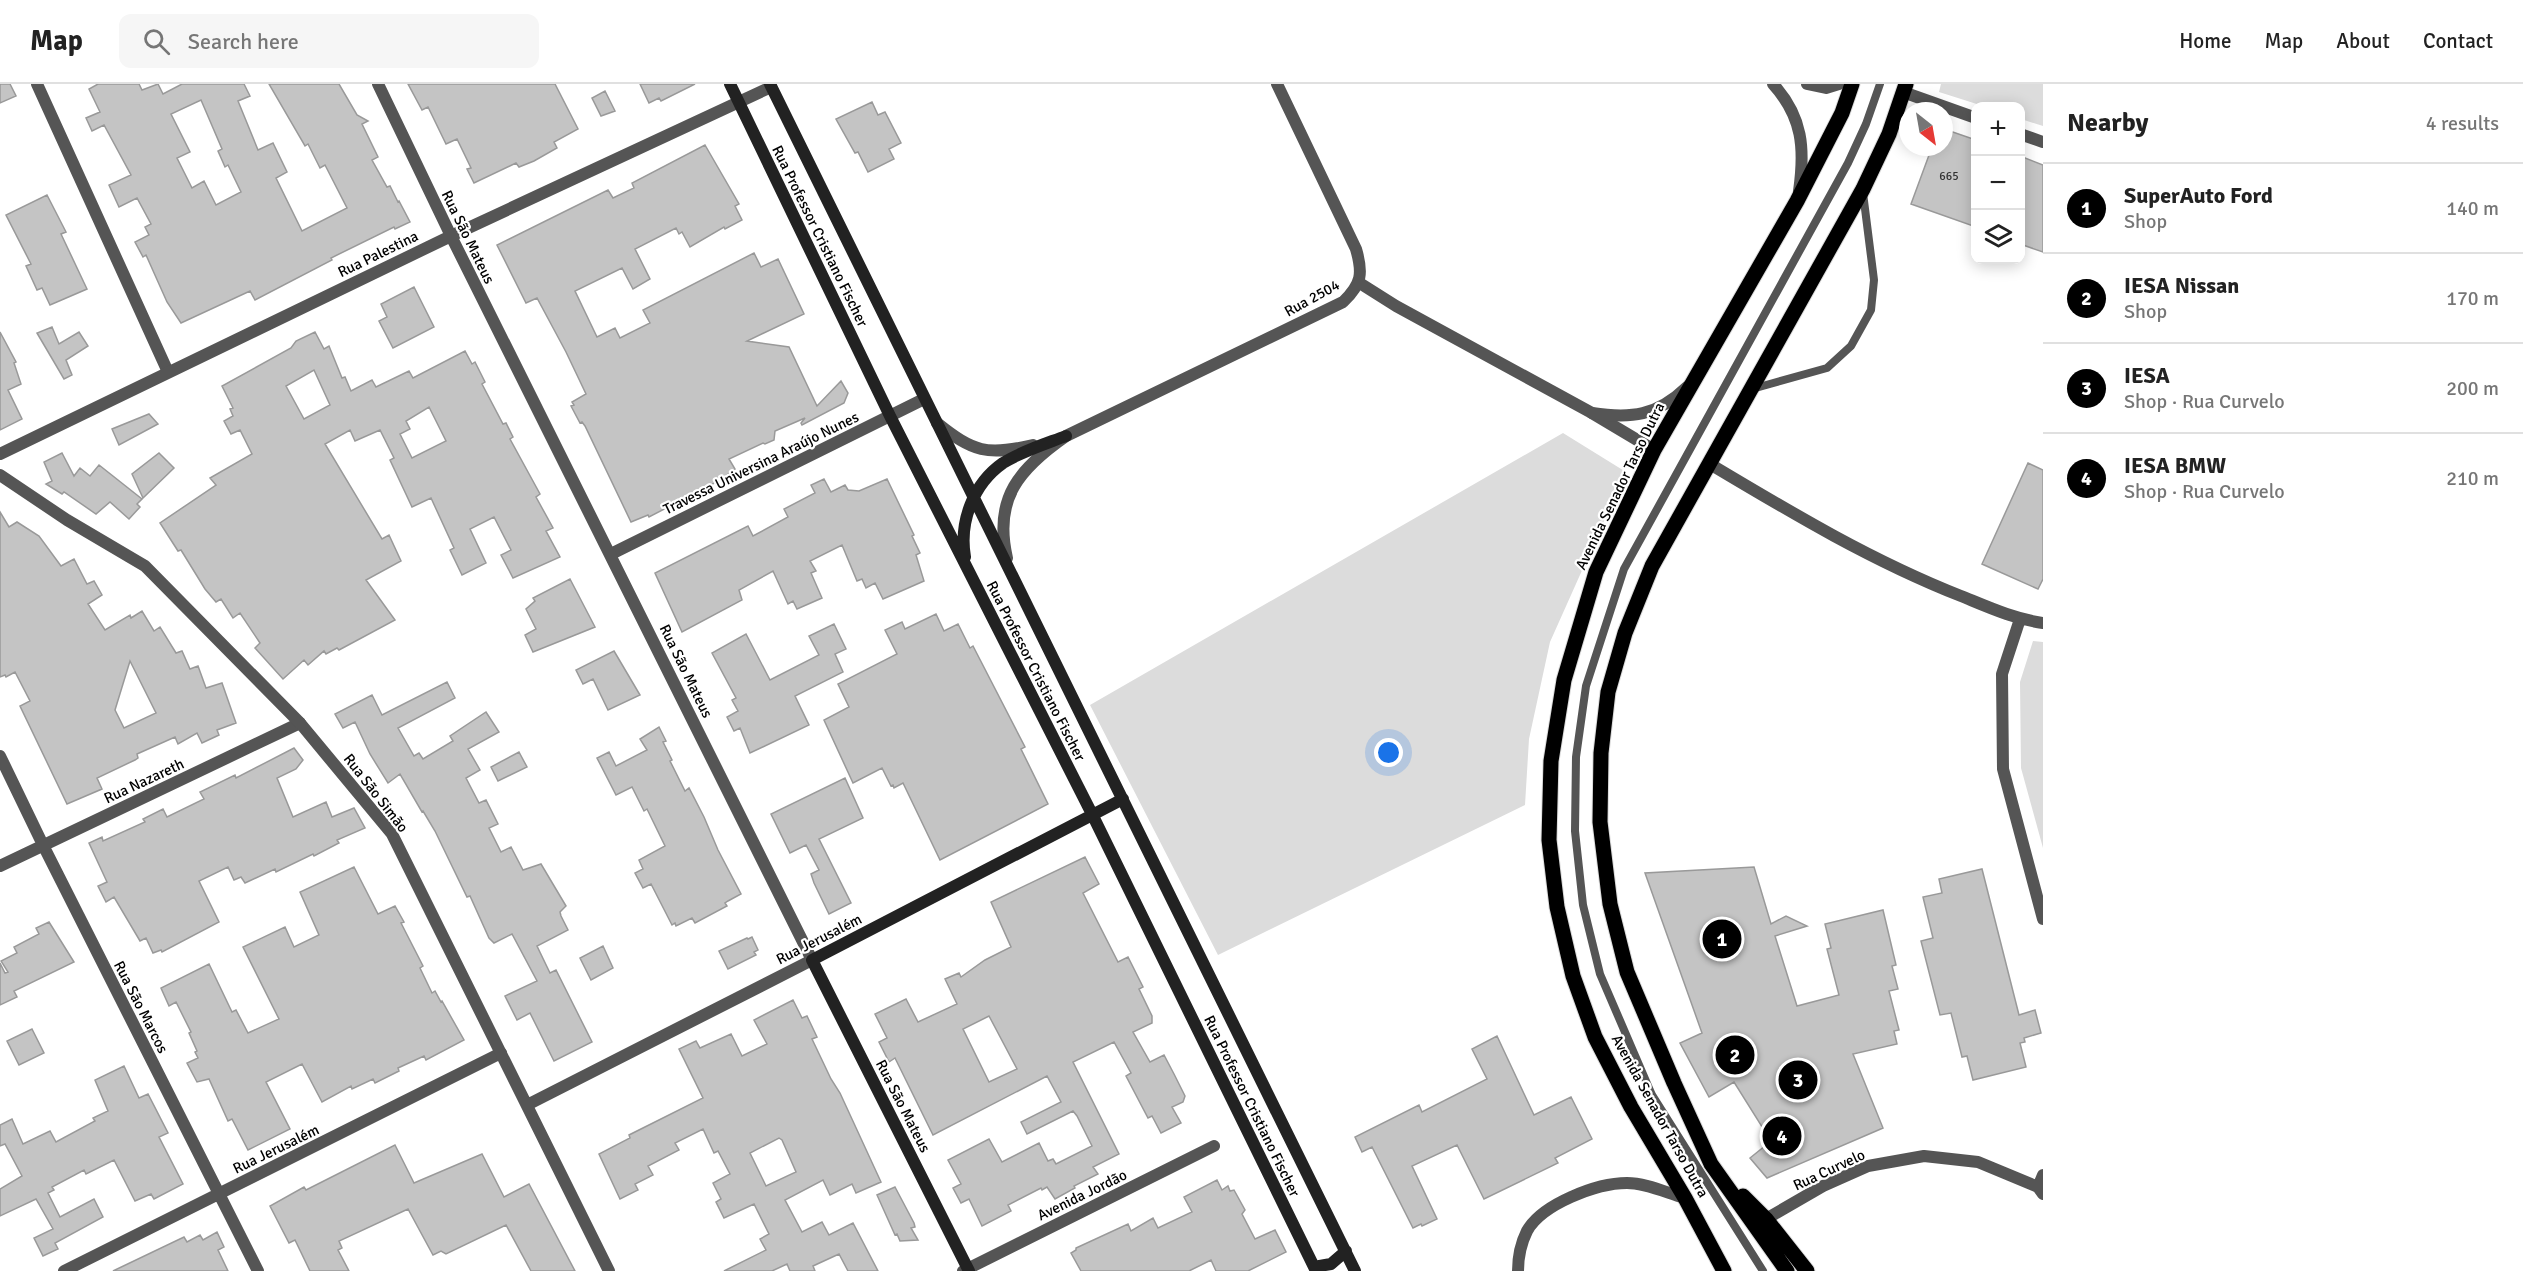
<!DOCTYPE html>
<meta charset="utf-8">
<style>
:root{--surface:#fff;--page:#f6f6f6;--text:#222;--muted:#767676;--line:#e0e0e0;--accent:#000}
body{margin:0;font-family:Signika,sans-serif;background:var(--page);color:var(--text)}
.controls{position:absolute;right:18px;top:18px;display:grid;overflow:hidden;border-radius:12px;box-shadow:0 3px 15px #0003}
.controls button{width:54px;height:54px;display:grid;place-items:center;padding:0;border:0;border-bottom:2px solid var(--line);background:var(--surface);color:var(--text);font:30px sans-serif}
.compass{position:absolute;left:1899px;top:18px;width:54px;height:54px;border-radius:50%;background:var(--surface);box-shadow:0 3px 15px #0003;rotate:149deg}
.you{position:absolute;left:1389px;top:669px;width:21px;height:21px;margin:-15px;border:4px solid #fff;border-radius:50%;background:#1a73e8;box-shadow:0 0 0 9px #1a73e833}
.badge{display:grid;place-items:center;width:39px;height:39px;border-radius:50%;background:var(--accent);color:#fff;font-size:20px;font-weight:700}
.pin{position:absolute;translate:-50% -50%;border:3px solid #fff;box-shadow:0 2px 6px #0006}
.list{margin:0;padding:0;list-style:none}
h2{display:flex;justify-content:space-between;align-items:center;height:78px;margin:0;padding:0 24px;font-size:26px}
h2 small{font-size:20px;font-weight:400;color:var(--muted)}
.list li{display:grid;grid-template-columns:39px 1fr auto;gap:18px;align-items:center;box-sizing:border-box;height:90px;padding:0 24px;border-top:2px solid var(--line)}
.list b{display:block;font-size:22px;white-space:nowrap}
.list p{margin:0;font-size:20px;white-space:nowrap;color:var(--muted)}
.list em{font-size:20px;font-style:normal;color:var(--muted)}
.icon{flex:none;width:33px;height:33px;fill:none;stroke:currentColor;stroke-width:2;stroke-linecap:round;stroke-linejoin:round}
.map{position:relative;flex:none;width:2043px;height:1187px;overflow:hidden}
header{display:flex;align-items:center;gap:36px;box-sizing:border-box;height:84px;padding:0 30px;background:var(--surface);border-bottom:2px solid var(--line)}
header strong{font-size:28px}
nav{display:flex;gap:33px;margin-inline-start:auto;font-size:21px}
.search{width:420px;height:54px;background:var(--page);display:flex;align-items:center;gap:15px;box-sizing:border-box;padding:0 21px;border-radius:12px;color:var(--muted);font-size:22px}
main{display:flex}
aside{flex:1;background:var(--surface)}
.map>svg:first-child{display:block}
</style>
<header>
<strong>Map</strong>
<div class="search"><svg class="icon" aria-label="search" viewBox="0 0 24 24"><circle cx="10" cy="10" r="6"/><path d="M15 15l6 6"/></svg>Search here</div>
<nav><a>Home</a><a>Map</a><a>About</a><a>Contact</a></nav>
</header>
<main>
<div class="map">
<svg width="2043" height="1187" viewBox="0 0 2043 1187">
<rect width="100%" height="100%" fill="#fff"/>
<path fill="#dcdcdc" d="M 1941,0 L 2043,0 L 2043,42 L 2021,35 L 2020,22 L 1983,22 L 1939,8 Z
M 1563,349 L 1626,388 L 1550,558 L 1529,655 L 1525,721 L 1218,871 L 1090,621 Z
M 2033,557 L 2043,558 L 2043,764 L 2021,684 L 2020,598 Z"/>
<path fill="#c4c4c4" stroke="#999" stroke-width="1.5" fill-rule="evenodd" d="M 0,0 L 10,0 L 16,12 L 0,19 Z
M 98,0 L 139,0 L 142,6 L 158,0 L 163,10 L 182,0 L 244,0 L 250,12 L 238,17 L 258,66 L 273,59 L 287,88 L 276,94 L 302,147 L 347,124 L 325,81 L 320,84 L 308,60 L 305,62 L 269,0 L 339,0 L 357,31 L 368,37 L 362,40 L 378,73 L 372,76 L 387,103 L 390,102 L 398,118 L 399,117 L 410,138 L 395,145 L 394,143 L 331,174 L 332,176 L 255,216 L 250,207 L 181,239 L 167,218 L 146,171 L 143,173 L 135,158 L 149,151 L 145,143 L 151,140 L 137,114 L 119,123 L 109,101 L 131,91 L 104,41 L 92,47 L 86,34 L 100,28 L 89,5 ZM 201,16 L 222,65 L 218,67 L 225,83 L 228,81 L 241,108 L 216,121 L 204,97 L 192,104 L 177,74 L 190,68 L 171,30 Z
M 408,0 L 555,0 L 578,45 L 554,58 L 557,64 L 534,77 L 519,83 L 516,79 L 474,99 L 467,85 L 471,84 L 457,55 L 446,60 L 428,23 L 422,26 Z
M 640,0 L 695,0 L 661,17 L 659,14 L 649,19 Z
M 605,7 L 615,27 L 601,32 L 592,14 Z
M 872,18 L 878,31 L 885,28 L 901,59 L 889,65 L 894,75 L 868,88 L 858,68 L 855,69 L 836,35 Z
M 1944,45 L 1976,56 L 1976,143 L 1911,120 L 1932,63 L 1944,63 Z
M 705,61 L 739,120 L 735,122 L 742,136 L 725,145 L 724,143 L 690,163 L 682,148 L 679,150 L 676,144 L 635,165 L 650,195 L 633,205 L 622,184 L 575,207 L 597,253 L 615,244 L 620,254 L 650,239 L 643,226 L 754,169 L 761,183 L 778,175 L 804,230 L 747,257 L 789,263 L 817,322 L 841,297 L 848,309 L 844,319 L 802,341 L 801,339 L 805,334 L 775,347 L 774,356 L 765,360 L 763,359 L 729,375 L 735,385 L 720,396 L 649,433 L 648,431 L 631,438 L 585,342 L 582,338 L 580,339 L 571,322 L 574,321 L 572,318 L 586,310 L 566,268 L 537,214 L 526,219 L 497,161 L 608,106 L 613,114 L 634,104 L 632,99 Z
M 2020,72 L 2043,81 L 2043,168 L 2020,160 Z
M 47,111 L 66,148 L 61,150 L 87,205 L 50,221 L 42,204 L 37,206 L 26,182 L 31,180 L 6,131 Z
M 414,203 L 434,243 L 393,264 L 379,237 L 387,233 L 381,220 Z
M 52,243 L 59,260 L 79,248 L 88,262 L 66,276 L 72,291 L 64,295 L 37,249 Z
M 0,248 L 16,278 L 14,279 L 21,300 L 8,306 L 22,335 L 0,346 Z
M 315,248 L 324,265 L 329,262 L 342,294 L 345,293 L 351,307 L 372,296 L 376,303 L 409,287 L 413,294 L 465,267 L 472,280 L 475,278 L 485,298 L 482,300 L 503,340 L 506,339 L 513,353 L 510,355 L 540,410 L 536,413 L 553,444 L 546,447 L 560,473 L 513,494 L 501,471 L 511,466 L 494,433 L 470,445 L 486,479 L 462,491 L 450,466 L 454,464 L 431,414 L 412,423 L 390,376 L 394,374 L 380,346 L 355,357 L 350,346 L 325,360 L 382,455 L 389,451 L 401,477 L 366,496 L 395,536 L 339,566 L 337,564 L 326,570 L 324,567 L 308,581 L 304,576 L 283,595 L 255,564 L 260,559 L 240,529 L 233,534 L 221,515 L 216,518 L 205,505 L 181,466 L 178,467 L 160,439 L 216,401 L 210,394 L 252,370 L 240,346 L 231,350 L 224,337 L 233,332 L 230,325 L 233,324 L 222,302 L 291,264 L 296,257 ZM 314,286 L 330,321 L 304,335 L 286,302 ZM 429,323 L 446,357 L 412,374 L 400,350 L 410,345 L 406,337 Z
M 149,330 L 158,340 L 119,361 L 112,345 Z
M 62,369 L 74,392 L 80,384 L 90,392 L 99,381 L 142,415 L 137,420 L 140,423 L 129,435 L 110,418 L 96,430 L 64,408 L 62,410 L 46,400 L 52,397 L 44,378 Z
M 159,369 L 174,384 L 143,414 L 132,390 Z
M 2028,379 L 2043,386 L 2043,495 L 2038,505 L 1982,480 Z
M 824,395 L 831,408 L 845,401 L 848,406 L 859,407 L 887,395 L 914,451 L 912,452 L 920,469 L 916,471 L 924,497 L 883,515 L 875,499 L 866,504 L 862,495 L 857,497 L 842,461 L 810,477 L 816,487 L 811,489 L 822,514 L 797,525 L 793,517 L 788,520 L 773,487 L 739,506 L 742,516 L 682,548 L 655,489 L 748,442 L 753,452 L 788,433 L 784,425 L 815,409 L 811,401 Z
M 0,428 L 9,443 L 17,438 L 39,452 L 61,482 L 74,475 L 87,500 L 94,497 L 102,511 L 88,520 L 105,546 L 130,531 L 131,534 L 142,527 L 154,547 L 160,543 L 176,569 L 182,567 L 190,585 L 198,582 L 206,604 L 222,599 L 236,639 L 217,646 L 219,651 L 202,659 L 197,649 L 178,660 L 175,653 L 137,670 L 138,674 L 135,676 L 97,694 L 102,705 L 67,720 L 20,622 L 30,617 L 15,588 L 6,593 L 5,591 L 0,593 ZM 130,577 L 156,629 L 124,644 L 115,626 Z
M 570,495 L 595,543 L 533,568 L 525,551 L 536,545 L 526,525 L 535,517 L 533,514 Z
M 936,530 L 944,547 L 958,540 L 970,564 L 973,562 L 1025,663 L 1021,665 L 1048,720 L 940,776 L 903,699 L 894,704 L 893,701 L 891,702 L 882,684 L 853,699 L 824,636 L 849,623 L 838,600 L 897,570 L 885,546 L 902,538 L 905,545 Z
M 834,540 L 846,565 L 835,570 L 843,588 L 795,612 L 809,641 L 750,669 L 740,644 L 734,647 L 727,633 L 738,627 L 732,616 L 736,614 L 712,569 L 746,550 L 770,596 L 819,571 L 809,552 Z
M 614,567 L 640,611 L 608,626 L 593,595 L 583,600 L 576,586 Z
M 447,598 L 455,614 L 398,644 L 414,672 L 419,669 L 423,675 L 453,657 L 450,652 L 486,628 L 499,648 L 468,665 L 480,686 L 466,694 L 479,719 L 486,716 L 498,740 L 489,744 L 501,768 L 511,763 L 523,786 L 541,780 L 566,822 L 560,828 L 561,832 L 568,846 L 537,862 L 550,889 L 556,886 L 592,958 L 554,977 L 530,929 L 517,936 L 505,912 L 537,897 L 512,850 L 494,859 L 489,854 L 470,812 L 467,813 L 435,747 L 423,727 L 422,728 L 400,690 L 388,699 L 370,670 L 355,638 L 343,644 L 335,630 L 372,611 L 382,631 Z
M 659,643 L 666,657 L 663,658 L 672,676 L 670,677 L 685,707 L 689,704 L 704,733 L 718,766 L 741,810 L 728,817 L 725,819 L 727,822 L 695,839 L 692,834 L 676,842 L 675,839 L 672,841 L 651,800 L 643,804 L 635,789 L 643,785 L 639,776 L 665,762 L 647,725 L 644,727 L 632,703 L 616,711 L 597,674 L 609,668 L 616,682 L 647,666 L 640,655 Z
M 294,664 L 303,676 L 296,685 L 277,694 L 293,733 L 326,718 L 332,733 L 354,724 L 365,744 L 337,756 L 339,759 L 314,772 L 313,770 L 276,788 L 275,785 L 245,799 L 241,793 L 234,796 L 228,783 L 199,797 L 219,838 L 162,868 L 161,866 L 153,869 L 146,854 L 140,857 L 114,813 L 106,818 L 98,802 L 107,798 L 89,759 L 102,753 L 103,757 L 145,738 L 143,735 L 163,725 L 167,733 L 204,715 L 200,708 L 235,691 L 236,694 Z
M 519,668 L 527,683 L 498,697 L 491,683 Z
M 845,694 L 863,734 L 819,755 L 851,819 L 829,830 L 814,799 L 811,790 L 819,786 L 806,761 L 790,769 L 771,730 Z
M 1085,773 L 1099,800 L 1083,809 L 1085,813 L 1118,878 L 1128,873 L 1143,903 L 1139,905 L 1152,932 L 1152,939 L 1133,948 L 1150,978 L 1164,971 L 1174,990 L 1185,1012 L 1183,1018 L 1172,1023 L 1181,1039 L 1161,1049 L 1152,1032 L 1148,1034 L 1126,992 L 1131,989 L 1114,958 L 1073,978 L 1119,1070 L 1093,1083 L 1098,1090 L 1074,1102 L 1075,1104 L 1055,1115 L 1047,1103 L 1042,1106 L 1041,1104 L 1008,1121 L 1011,1127 L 982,1142 L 969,1115 L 961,1119 L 953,1104 L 961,1100 L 948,1076 L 989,1055 L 1002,1078 L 1039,1059 L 1048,1077 L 1053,1075 L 1056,1080 L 1092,1062 L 1077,1032 L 1073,1027 L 1027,1050 L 1021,1038 L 1061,1018 L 1047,992 L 933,1051 L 895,974 L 889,978 L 879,958 L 887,954 L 875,930 L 906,915 L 918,938 L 957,920 L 945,895 L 959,889 L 961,893 L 985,876 L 1011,863 L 991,818 ZM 989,932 L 1017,985 L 989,998 L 963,945 Z
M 354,783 L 378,830 L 395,822 L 404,838 L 401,839 L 423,882 L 420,884 L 432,909 L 435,907 L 441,918 L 442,917 L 464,956 L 426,976 L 424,972 L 398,984 L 399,987 L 375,999 L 373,995 L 352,1005 L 351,1002 L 322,1018 L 302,980 L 266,998 L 290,1045 L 248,1066 L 232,1035 L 228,1037 L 209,995 L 197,998 L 187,979 L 198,974 L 195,968 L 197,967 L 189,949 L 191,948 L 176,918 L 169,922 L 161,904 L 209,880 L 232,928 L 236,926 L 248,949 L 279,935 L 243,863 L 285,843 L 294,863 L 319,851 L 300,808 Z
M 1754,783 L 1771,840 L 1786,832 L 1807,842 L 1775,852 L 1797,922 L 1839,911 L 1827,865 L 1831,864 L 1825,840 L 1883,826 L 1896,881 L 1892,882 L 1898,905 L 1889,907 L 1899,946 L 1894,947 L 1897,960 L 1853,970 L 1883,1044 L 1767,1094 L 1750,1074 L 1771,1057 L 1734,998 L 1709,1013 L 1680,959 L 1702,949 L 1645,789 Z
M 1982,785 L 2019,931 L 2035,926 L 2041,949 L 2024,954 L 2025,958 L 2020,959 L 2026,983 L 1973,996 L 1967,972 L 1962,973 L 1951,929 L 1940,931 L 1921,857 L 1933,854 L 1923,813 L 1942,809 L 1939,795 Z
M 49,838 L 74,878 L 14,907 L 17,913 L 0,921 L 0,879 L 5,889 L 8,888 L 1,877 L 17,869 L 14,863 L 39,850 L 36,844 Z
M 752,853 L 758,866 L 754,868 L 756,871 L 728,885 L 719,867 L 747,854 L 748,855 Z
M 603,862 L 613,884 L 591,896 L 580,874 Z
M 793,916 L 802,934 L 807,932 L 817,953 L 812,955 L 831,995 L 840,1009 L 881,1098 L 856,1109 L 852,1100 L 830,1111 L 823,1096 L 785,1116 L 802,1148 L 822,1138 L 829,1151 L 853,1139 L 878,1187 L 848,1187 L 839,1170 L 813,1182 L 815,1187 L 790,1187 L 787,1180 L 772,1187 L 724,1187 L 766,1166 L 760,1155 L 769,1150 L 754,1120 L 724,1134 L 716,1118 L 721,1115 L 713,1099 L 730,1090 L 718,1067 L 714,1069 L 703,1045 L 675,1059 L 679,1066 L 648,1082 L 653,1091 L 635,1100 L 638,1106 L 620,1115 L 599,1070 L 630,1054 L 629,1051 L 703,1014 L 679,965 L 696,957 L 700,964 L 731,950 L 742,972 L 767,960 L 754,936 ZM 779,1054 L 782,1056 L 796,1088 L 766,1102 L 750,1069 Z
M 32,945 L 44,969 L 19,981 L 7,957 Z
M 1497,952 L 1534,1031 L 1571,1013 L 1592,1055 L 1555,1074 L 1558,1079 L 1484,1115 L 1457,1061 L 1412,1082 L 1437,1135 L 1422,1142 L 1421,1140 L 1413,1144 L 1372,1063 L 1362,1068 L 1355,1053 L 1419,1021 L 1422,1028 L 1487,995 L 1472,965 Z
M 124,982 L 139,1014 L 148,1010 L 168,1049 L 159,1053 L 183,1100 L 154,1115 L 151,1110 L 135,1117 L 114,1076 L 86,1090 L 84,1086 L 52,1103 L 54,1106 L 48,1109 L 60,1133 L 94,1115 L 103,1133 L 55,1159 L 58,1165 L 43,1172 L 34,1154 L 53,1145 L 36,1115 L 0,1132 L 0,1105 L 22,1092 L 5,1060 L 0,1062 L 0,1041 L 12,1035 L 23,1060 L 50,1047 L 56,1058 L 95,1037 L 93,1034 L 108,1027 L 95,996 Z
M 395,1061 L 414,1099 L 482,1070 L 504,1113 L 529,1100 L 575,1187 L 531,1187 L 506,1141 L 446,1170 L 441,1167 L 433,1171 L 408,1125 L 339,1157 L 342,1164 L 338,1166 L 349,1187 L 310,1187 L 295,1156 L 289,1159 L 270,1122 L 304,1103 L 306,1106 Z
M 1217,1096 L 1222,1106 L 1228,1102 L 1230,1107 L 1234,1106 L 1245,1126 L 1242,1130 L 1255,1155 L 1275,1146 L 1286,1168 L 1248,1187 L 1216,1187 L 1211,1176 L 1189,1187 L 1081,1187 L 1071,1169 L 1076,1166 L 1076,1164 L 1128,1140 L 1131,1147 L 1153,1134 L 1158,1144 L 1192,1128 L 1184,1113 Z
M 895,1103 L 914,1139 L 915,1143 L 911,1144 L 918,1156 L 900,1157 L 897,1150 L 895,1151 L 877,1111 Z
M 217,1148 L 224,1163 L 218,1166 L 228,1187 L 113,1187 L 184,1153 L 187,1158 L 200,1151 L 203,1156 Z"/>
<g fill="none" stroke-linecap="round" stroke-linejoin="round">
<defs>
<path id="primary" d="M 1743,1112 L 1766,1135 L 1807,1187
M 1724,1187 L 1685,1114 L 1631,1023 L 1595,953 L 1573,892 L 1557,823 L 1549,756 L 1551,677 L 1564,596 L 1596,488 L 1654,366 L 1797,117 L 1842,29 L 1852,0
M 1787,1187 L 1711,1080 L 1674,999 L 1627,888 L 1610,820 L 1600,738 L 1601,669 L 1608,608 L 1625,549 L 1652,482 L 1863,105 L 1889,50 L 1906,0"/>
</defs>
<use href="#primary" stroke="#dbdbdb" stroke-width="17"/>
<path stroke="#555" stroke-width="8" d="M 1752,305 L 1827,284 L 1851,262 L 1871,226 L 1874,196 L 1863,109
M 1763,1187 L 1652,1011 L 1600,890 L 1583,821 L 1575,747 L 1576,673 L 1586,602 L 1624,485 L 1848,79 L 1866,40 L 1880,0"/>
<path stroke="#555" stroke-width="12" d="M 37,0 L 168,288
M 1807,0 L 1826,4 L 1839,0
M 1903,8 L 1976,34
M 2020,50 L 2043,58
M 1592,329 L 1654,366
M 1710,380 C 1792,429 1872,477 1961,512 C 1988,523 2014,535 2043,539
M 611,470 L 924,315
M 2020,535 L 2002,590 L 2003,685 L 2043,835
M 0,672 L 43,761 L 258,1187
M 0,782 L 300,639
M 2038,1103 L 2043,1091
M 1766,1135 L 1823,1102 L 1868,1082 L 1924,1072 L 1978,1078 L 2038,1103 L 2043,1110
M 64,1187 L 501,969
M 963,1187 L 1214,1062"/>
<path stroke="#555" stroke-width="12" d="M 378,0 L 451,152 L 812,876 L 527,1021
M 1773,0 C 1803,33 1805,65 1799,107
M 1358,198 L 1396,222 L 1592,329 C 1631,335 1657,332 1687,303
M 937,339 C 973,368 987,372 1033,361
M 0,370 L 451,152 L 771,3
M 0,391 L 67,436 L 145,482 L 300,639 L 392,750 L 609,1187
M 1007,474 C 993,414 1020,384 1066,352 L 1343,218 C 1362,200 1363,189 1356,165 L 1277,0
M 1518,1187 C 1518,1172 1520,1161 1527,1147 C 1542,1120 1597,1099 1627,1099 C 1646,1099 1667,1109 1685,1114"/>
<path stroke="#222" stroke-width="12" d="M 730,0 L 890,332 L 1093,732 L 1316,1187
M 770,0 L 1355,1187
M 965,473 C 959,438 973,400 1003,379 C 1022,367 1045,360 1066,352
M 1314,1183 L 1331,1180 L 1346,1167
M 969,1187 L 812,876 L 1123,715"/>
<use href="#primary" stroke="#000" stroke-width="15"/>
</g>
<g text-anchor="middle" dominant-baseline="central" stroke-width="4.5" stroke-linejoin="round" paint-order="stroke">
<g font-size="12" fill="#313131">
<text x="1949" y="92">665</text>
</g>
<g font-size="15" fill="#000" stroke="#fff">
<text transform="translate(820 152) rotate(64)">Rua Professor Cristiano Fischer</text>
<text transform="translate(468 153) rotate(64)">Rua São Mateus</text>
<text transform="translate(378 170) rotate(-26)">Rua Palestina</text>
<text transform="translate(1312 214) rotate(-29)">Rua 2504</text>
<text transform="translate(761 379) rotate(-26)">Travessa Universina Araújo Nunes</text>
<text transform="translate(1620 402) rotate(-64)">Avenida Senador Tarso Dutra</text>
<text transform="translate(686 587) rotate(64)">Rua São Mateus</text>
<text transform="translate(1036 587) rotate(63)">Rua Professor Cristiano Fischer</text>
<text transform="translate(144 697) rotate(-25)">Rua Nazareth</text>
<text transform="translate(376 709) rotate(52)">Rua São Simão</text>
<text transform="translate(819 855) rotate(-27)">Rua Jerusalém</text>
<text transform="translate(141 923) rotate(63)">Rua São Marcos</text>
<text transform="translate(903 1022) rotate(63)">Rua São Mateus</text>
<text transform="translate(1252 1022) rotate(64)">Rua Professor Cristiano Fischer</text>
<text transform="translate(1660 1032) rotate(61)">Avenida Senador Tarso Dutra</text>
<text transform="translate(276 1065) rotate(-26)">Rua Jerusalém</text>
<text transform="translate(1829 1086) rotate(-25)">Rua Curvelo</text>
<text transform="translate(1082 1111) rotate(-26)">Avenida Jordão</text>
</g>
</g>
</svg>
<div class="controls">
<button>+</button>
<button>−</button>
<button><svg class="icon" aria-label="layers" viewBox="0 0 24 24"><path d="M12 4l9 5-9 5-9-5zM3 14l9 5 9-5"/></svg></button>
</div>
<svg class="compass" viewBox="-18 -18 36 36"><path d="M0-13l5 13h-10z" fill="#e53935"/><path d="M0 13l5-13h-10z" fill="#767676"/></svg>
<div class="you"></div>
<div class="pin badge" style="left:1722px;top:855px">1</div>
<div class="pin badge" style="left:1735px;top:971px">2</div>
<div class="pin badge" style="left:1798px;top:996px">3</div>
<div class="pin badge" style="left:1782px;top:1052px">4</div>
</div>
<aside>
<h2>Nearby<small>4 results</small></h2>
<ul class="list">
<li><span class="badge">1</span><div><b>SuperAuto Ford</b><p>Shop</p></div><em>140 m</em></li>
<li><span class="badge">2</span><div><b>IESA Nissan</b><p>Shop</p></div><em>170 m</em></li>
<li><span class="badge">3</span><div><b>IESA</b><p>Shop · Rua Curvelo</p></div><em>200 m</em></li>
<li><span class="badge">4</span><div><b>IESA BMW</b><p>Shop · Rua Curvelo</p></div><em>210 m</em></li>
</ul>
</aside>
</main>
